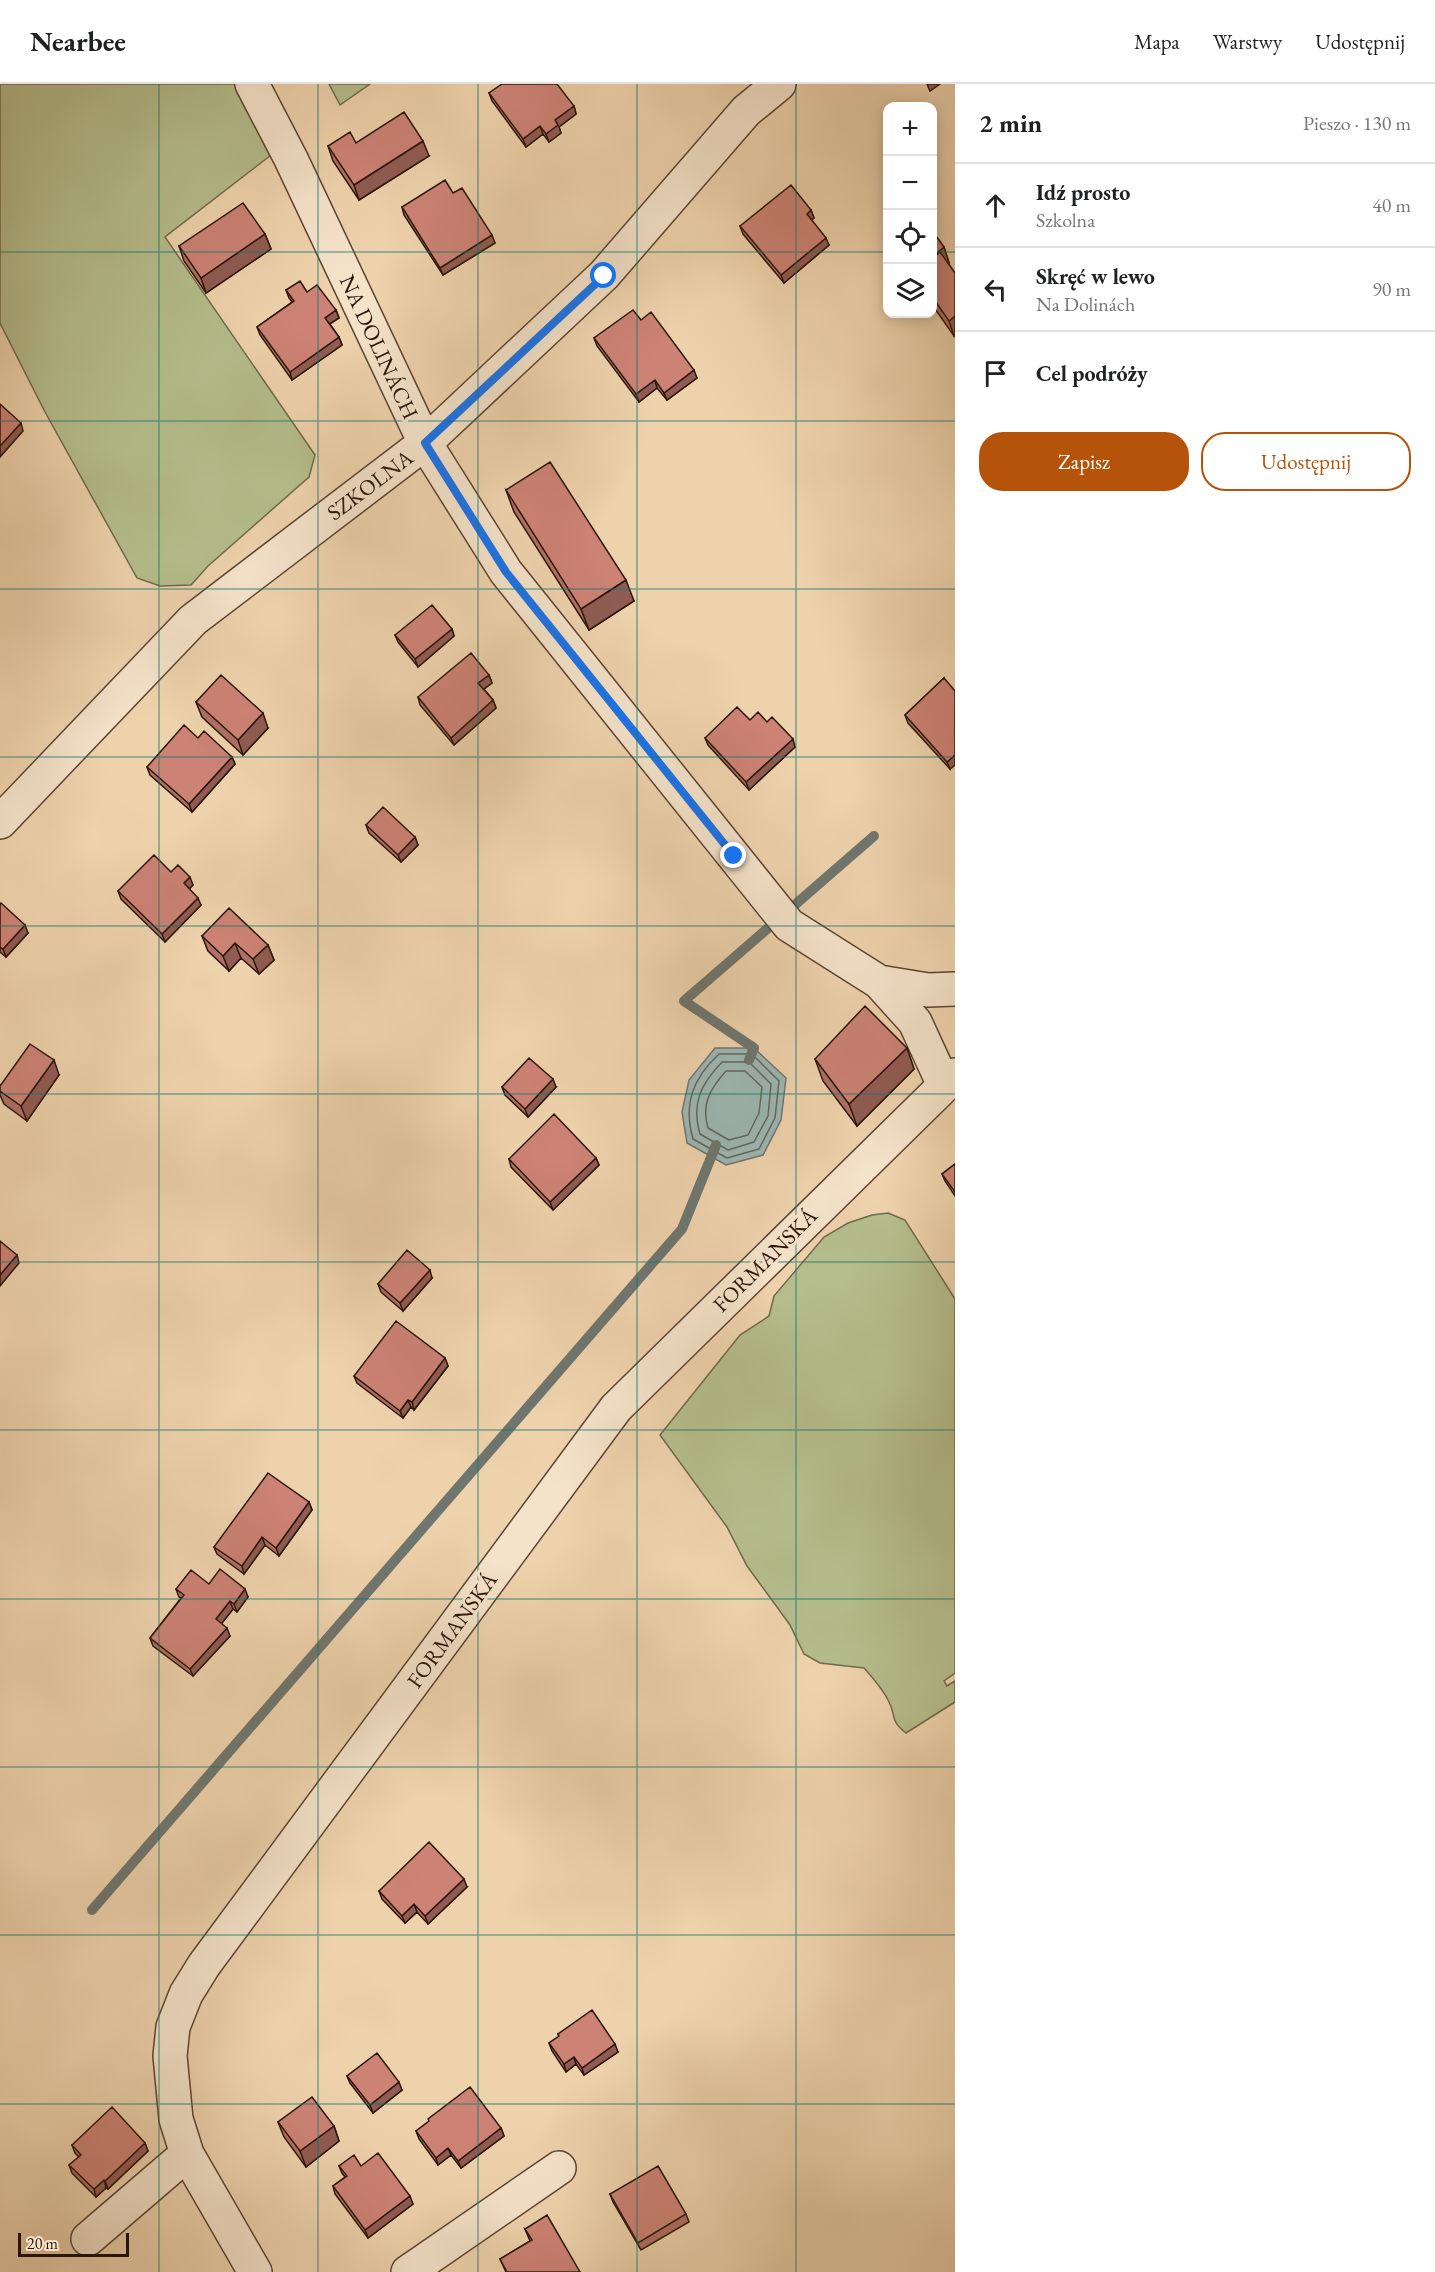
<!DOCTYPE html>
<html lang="pl">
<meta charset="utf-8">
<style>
:root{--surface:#fff;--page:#f6f6f6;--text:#202124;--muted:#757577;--line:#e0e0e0;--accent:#b45309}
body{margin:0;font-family:"EB Garamond",serif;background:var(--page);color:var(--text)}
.controls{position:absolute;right:18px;top:18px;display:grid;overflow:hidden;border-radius:12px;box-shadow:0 3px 15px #0003}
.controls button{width:54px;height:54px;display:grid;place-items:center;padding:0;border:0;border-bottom:2px solid var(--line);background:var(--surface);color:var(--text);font:30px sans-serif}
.scale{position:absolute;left:18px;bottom:15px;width:111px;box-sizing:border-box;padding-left:6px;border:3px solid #2b150b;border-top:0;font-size:16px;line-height:21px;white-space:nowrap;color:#2b150b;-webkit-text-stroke:4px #f4e2c9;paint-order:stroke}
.stop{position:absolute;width:18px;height:18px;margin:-14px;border:4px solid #1a73e8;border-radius:50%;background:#fff}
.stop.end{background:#1a73e8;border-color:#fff;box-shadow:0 2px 6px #0008}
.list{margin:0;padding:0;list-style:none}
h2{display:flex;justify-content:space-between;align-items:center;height:78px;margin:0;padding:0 24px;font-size:26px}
h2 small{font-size:20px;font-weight:400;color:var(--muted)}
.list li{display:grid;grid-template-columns:39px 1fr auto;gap:18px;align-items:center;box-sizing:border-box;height:84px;padding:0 24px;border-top:2px solid var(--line)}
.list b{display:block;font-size:22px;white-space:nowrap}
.list p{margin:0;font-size:20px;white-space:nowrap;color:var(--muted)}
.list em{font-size:20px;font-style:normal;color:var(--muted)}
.actions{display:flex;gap:12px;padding:18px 24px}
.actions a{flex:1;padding:14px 0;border:2px solid var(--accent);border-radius:24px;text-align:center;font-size:21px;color:var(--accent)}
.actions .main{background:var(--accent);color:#fff}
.icon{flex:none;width:33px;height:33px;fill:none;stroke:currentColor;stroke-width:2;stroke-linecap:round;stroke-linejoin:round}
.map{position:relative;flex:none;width:955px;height:2188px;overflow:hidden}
header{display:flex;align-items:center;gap:36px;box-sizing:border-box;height:84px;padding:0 30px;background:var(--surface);border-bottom:2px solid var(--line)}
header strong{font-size:28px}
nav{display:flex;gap:33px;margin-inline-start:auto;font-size:21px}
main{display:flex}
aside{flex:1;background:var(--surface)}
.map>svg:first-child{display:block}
</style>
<header>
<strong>Nearbee</strong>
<nav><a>Mapa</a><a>Warstwy</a><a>Udostępnij</a></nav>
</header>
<main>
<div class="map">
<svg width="955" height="2188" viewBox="0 0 955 2188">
<rect width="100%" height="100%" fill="#eed2ac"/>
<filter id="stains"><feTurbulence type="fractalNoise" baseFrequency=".00333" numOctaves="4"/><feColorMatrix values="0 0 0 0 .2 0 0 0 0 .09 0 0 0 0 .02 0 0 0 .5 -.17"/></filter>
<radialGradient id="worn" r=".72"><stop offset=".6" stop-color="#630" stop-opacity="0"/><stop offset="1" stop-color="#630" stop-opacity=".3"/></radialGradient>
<path fill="#b5bd8c" stroke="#70694c" stroke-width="1.5" d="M 0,0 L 238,0 L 271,71 L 165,153 L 315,371 L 309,393 L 208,482 L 191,501 L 160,502 L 137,494 L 45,328 L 0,239 Z
M 329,0 L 370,0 L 340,21 Z
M 888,1129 L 905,1136 L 955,1215 L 955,1589 L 944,1597 L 947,1602 L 955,1597 L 955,1618 L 906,1649 C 889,1636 897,1632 888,1616 C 882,1604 873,1594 864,1584 L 820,1579 L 804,1570 L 790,1541 L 747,1482 L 727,1443 L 660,1351 L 740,1251 L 769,1232 L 774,1212 L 824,1153 L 848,1139 L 872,1131 Z"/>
<path fill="#9cb6b2" stroke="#6f766f" stroke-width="1.5" d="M 715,964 L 754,964 L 786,994 L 781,1036 L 763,1071 L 726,1081 L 687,1059 L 682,1028 L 689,996 Z"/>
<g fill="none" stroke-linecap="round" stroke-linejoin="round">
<path stroke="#64665e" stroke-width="1.5" d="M 719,970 L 752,970 L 779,997 L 775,1034 L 759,1065 L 727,1074 L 693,1055 C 683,1020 693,994 719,970 Z
M 722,978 L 749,978 L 771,1000 L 768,1032 L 754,1058 L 728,1066 L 700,1050 C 691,1019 701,1000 722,978 Z
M 726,987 L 745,987 L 762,1003 L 759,1029 L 748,1051 L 729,1056 L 708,1044 C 701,1020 710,1005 726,987 Z"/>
<path stroke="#6f766f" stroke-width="10" d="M 749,976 L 754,964 L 684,917 L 874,752
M 92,1826 L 682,1145 L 716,1061"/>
<defs>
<path id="minor" d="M 252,0 L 291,75 L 425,359 L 506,488 L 789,841 L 879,898 L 915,938 L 944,1001
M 0,738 L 193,536 L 425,359 L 604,191 L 746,27 L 779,0
M 879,898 L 928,906 L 955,905
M 88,2155 L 187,2070
M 255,2188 L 187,2070 L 176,2035 L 170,1972 L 173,1943 L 186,1910 L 204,1881 L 616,1324 L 955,991
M 408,2188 L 559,2084"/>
</defs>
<use href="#minor" stroke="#5c4433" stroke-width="36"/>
<use href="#minor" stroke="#f4e2c9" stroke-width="33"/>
</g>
<path fill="#af7065" stroke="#2b150b" stroke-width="1.5" d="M 489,9 L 574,22 L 576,30 L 559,43 L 561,49 L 549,58 L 543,50 L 526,63 L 492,17 Z
M 356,59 L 429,72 L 359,116 L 333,77 L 328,62 Z
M 453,109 L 495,159 L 443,191 L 404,131 L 402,123 Z
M 811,126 L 814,134 L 811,136 L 829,161 L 784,199 L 743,150 L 740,142 Z
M 933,148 L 944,163 L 949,179 L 948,179 L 955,189 L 954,252 L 933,222 Z
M 265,150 L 271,165 L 206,209 L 184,177 L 179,162 Z
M 286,206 L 307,208 L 336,226 L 339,234 L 330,240 L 339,253 L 342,261 L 292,296 L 260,251 L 257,243 L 292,218 L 289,214 Z
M 641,236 L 697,294 L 667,316 L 657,304 L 639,318 L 597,262 L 594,254 Z
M 506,406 L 634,517 L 589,546 L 514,428 Z
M 452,545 L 454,552 L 418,583 L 398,558 L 395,551 Z
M 489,591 L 492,599 L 484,605 L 493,616 L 496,624 L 454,661 L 420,621 L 418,613 Z
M 944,594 L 950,685 L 908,639 L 905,631 Z
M 196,618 L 268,644 L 243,671 L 202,633 Z
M 750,636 L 767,638 L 795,663 L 749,706 L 708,661 L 705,654 Z
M 198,654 L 232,673 L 235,680 L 192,728 L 150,691 L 147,683 Z
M 366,741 L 415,753 L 418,761 L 401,778 L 369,749 Z
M 171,788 L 193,801 L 189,805 L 201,821 L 165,858 L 121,815 L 118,807 Z
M 0,820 L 28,849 L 6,873 L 0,868 Z
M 202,852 L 268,861 L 274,876 L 259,890 L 241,874 L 229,887 L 208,867 Z
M 907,964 L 914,985 L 857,1042 L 823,997 L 815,975 Z
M 59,991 L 27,1037 L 4,1020 L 0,1011 L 0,1002 Z
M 502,1003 L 556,1003 L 528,1033 L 505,1011 Z
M 596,1074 L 599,1081 L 553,1126 L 511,1083 L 509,1075 Z
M 955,1080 L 955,1112 L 945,1097 L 942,1090 Z
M 432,1194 L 403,1227 L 381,1208 L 378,1200 Z
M 445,1274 L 448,1282 L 414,1326 L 411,1323 L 403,1334 L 357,1299 L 354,1292 Z
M 309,1418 L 312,1426 L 279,1472 L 265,1461 L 244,1490 L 217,1470 L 214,1463 Z
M 209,1500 L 248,1513 L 237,1528 L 233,1525 L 221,1540 L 230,1552 L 193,1592 L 153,1562 L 150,1554 L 181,1514 L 179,1513 L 176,1505 Z
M 467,1803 L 428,1840 L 417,1828 L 405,1839 L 382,1815 L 379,1807 Z
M 558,1950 L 618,1968 L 584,1991 L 576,1980 L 566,1988 L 552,1967 L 549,1959 L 559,1953 Z
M 347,1992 L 402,2006 L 373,2029 L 350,1999 Z
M 278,2038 L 334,2042 L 339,2057 L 306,2083 L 284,2053 Z
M 501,2044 L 504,2052 L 461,2084 L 451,2071 L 438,2081 L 419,2055 L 416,2047 Z
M 145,2059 L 148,2067 L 108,2105 L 106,2104 L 96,2113 L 72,2089 L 69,2081 L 79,2073 L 75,2069 L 72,2061 Z
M 339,2082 L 361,2082 L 413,2120 L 368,2154 L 335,2110 L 333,2102 L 345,2093 L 342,2089 Z
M 610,2110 L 686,2130 L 689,2138 L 641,2166 L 613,2118 Z
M 525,2145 L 580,2188 L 506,2188 L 500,2175 L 530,2157 Z"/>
<path fill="#8f5b52" stroke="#2b150b" stroke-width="1.5" d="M 927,0 L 940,0 L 930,7 Z
M 574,22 L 576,30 L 559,43 L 561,49 L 549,58 L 546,50 L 555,36 Z
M 540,42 L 543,50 L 526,63 L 523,55 Z
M 423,57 L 429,72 L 359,116 L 354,101 Z
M 811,126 L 814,134 L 809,138 L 807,130 Z
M 265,150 L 271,165 L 206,209 L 201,194 Z
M 492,151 L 495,159 L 443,191 L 440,184 Z
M 826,154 L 829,161 L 784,199 L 781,191 Z
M 944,163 L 949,179 L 933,191 L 933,172 Z
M 336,226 L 339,234 L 328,241 L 325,234 Z
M 955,232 L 955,251 L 954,252 L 949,237 Z
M 339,253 L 342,261 L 292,296 L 290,288 Z
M 694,286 L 697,294 L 667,316 L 664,309 Z
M 655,296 L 657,304 L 639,318 L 636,310 Z
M 21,339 L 23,347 L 0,373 L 0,362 Z
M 626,496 L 634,517 L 589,546 L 581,525 Z
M 452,545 L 454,552 L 418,583 L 415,575 Z
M 489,591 L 492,599 L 481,607 L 478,599 Z
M 493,616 L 496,624 L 454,661 L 451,654 Z
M 263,629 L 268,644 L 243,671 L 238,656 Z
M 793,655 L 795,663 L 749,706 L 746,698 Z
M 955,671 L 955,681 L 950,685 L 947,678 Z
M 232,673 L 235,680 L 192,728 L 189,720 Z
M 415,753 L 418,761 L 401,778 L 398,771 Z
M 190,793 L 193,801 L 187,807 L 184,799 Z
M 198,814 L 201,821 L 165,858 L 162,850 Z
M 25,841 L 28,849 L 6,873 L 3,865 Z
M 235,859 L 241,874 L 229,887 L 223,872 Z
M 268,861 L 274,876 L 259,890 L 253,875 Z
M 907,964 L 914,985 L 857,1042 L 849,1020 Z
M 54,976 L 59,991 L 27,1037 L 21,1022 Z
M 553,995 L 556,1003 L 528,1033 L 525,1025 Z
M 596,1074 L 599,1081 L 553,1126 L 550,1118 Z
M 17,1171 L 19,1179 L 0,1202 L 0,1191 Z
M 430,1186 L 432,1194 L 403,1227 L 400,1219 Z
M 445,1274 L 448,1282 L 414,1326 L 412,1318 Z
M 408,1316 L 411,1323 L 403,1334 L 400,1327 Z
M 309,1418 L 312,1426 L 279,1472 L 276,1464 Z
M 262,1453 L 265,1461 L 244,1490 L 242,1482 Z
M 245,1505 L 248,1513 L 237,1528 L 234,1520 Z
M 230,1517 L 233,1525 L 219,1543 L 216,1535 Z
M 227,1544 L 230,1552 L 193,1592 L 190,1585 Z
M 464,1795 L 467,1803 L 428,1840 L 425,1832 Z
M 414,1820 L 417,1828 L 405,1839 L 402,1832 Z
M 615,1960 L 618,1968 L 584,1991 L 582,1984 Z
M 574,1973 L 576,1980 L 566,1988 L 564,1980 Z
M 399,1998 L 402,2006 L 373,2029 L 370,2021 Z
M 334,2042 L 339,2057 L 306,2083 L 300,2067 Z
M 501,2044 L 504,2052 L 461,2084 L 458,2077 Z
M 145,2059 L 148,2067 L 108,2105 L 105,2097 Z
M 448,2064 L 451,2071 L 438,2081 L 436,2074 Z
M 104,2096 L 106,2104 L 96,2113 L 94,2105 Z
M 410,2112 L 413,2120 L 368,2154 L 365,2146 Z"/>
<path fill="#cc8275" stroke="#2b150b" stroke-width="1.5" d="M 502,0 L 557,0 L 574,22 L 555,36 L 558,41 L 546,50 L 540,42 L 523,55 L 489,9 Z
M 404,28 L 423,57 L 354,101 L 328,62 L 350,48 L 356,59 Z
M 445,96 L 453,109 L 462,104 L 492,151 L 440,184 L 402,123 Z
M 791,101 L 811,126 L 807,130 L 826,154 L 781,191 L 740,142 Z
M 243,119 L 265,150 L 201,194 L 179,162 Z
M 933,148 L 944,163 L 933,172 Z
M 940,168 L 955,189 L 955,232 L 949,237 L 933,214 L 933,174 Z
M 300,197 L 307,208 L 317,201 L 336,226 L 325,234 L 339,253 L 290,288 L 257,243 L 294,217 L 286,206 Z
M 633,226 L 641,236 L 651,228 L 694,286 L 664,309 L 655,296 L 636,310 L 594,254 Z
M 0,320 L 21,339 L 0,362 Z
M 550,378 L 626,496 L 581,525 L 506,406 Z
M 432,521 L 452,545 L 415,575 L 395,551 Z
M 471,569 L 489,591 L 478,599 L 493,616 L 451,654 L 418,613 Z
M 221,591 L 263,629 L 238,656 L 196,618 Z
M 944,594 L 955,607 L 955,671 L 947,678 L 905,631 Z
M 737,623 L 750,636 L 758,628 L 767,638 L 772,633 L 793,655 L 746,698 L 705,654 Z
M 184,641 L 198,654 L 204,647 L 232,673 L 189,720 L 147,683 Z
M 383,723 L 415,753 L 398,771 L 366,741 Z
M 154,771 L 171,788 L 178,781 L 190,793 L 184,799 L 198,814 L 162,850 L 118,807 Z
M 1,819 L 25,841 L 3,865 L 0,863 L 0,820 Z
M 229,824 L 268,861 L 253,875 L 235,859 L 223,872 L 202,852 Z
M 865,922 L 907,964 L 849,1020 L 815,975 Z
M 30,960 L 54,976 L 21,1022 L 0,1007 L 0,1002 Z
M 529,974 L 553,995 L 525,1025 L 502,1003 Z
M 554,1030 L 596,1074 L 550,1118 L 509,1075 Z
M 955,1080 L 955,1108 L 942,1090 Z
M 0,1157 L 17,1171 L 0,1191 Z
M 407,1166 L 430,1186 L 400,1219 L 378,1200 Z
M 396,1237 L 445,1274 L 412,1318 L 408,1316 L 400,1327 L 354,1292 Z
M 268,1389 L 309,1418 L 276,1464 L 262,1453 L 242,1482 L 214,1463 Z
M 220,1485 L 245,1505 L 234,1520 L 230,1517 L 216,1535 L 227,1544 L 190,1585 L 150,1554 L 184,1511 L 176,1505 L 191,1486 L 209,1500 Z
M 429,1758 L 464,1795 L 425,1832 L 414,1820 L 402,1832 L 379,1807 Z
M 592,1926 L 615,1960 L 582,1984 L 574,1973 L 564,1980 L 549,1959 L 559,1952 L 558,1950 Z
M 377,1969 L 399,1998 L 370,2021 L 347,1992 Z
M 470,2003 L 501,2044 L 458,2077 L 448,2064 L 436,2074 L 416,2047 L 429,2037 L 428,2035 Z
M 312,2013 L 334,2042 L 300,2067 L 278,2038 Z
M 112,2023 L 145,2059 L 105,2097 L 104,2096 L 94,2105 L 69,2081 L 81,2071 L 72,2061 Z
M 378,2069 L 410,2112 L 365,2146 L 333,2102 L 347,2092 L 339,2082 L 354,2071 L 361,2082 Z
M 658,2082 L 686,2130 L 638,2159 L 610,2110 Z
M 547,2131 L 580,2188 L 507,2188 L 500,2175 L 532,2156 L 525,2145 Z"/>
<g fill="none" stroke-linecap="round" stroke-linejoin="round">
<path stroke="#1a73e8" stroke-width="8" d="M 604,192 L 425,359 L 506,488 L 734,772"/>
</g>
<path fill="none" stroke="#0f766e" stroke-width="1.5" stroke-opacity="0.55" d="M 159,0 L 159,2188M 318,0 L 318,2188M 478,0 L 478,2188M 637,0 L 637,2188M 796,0 L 796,2188M 0,168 L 888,168M 932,168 L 955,168M 0,337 L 955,337M 0,505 L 955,505M 0,673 L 955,673M 0,842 L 955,842M 0,1010 L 955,1010M 0,1178 L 955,1178M 0,1346 L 955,1346M 0,1515 L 955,1515M 0,1683 L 955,1683M 0,1851 L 955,1851M 0,2020 L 955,2020"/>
<g text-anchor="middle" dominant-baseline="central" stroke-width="6" stroke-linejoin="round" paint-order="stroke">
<g font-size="22" fill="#2b150b" stroke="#f4e2c9">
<text transform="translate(379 263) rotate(65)">NA DOLINÁCH</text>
<text transform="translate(370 401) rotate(-37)">SZKOLNA</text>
<text transform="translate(765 1176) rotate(-45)">FORMANSKÁ</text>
<text transform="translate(452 1546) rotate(-54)">FORMANSKÁ</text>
</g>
</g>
<rect width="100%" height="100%" filter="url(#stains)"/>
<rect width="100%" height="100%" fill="url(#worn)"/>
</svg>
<div class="controls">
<button>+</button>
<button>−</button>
<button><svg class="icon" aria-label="locate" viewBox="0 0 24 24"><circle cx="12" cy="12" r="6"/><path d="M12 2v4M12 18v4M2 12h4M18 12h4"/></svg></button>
<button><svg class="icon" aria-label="layers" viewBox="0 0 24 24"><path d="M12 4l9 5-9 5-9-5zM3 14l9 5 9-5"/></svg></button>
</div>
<div class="scale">20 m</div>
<div class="stop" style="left:604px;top:192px"></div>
<div class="stop end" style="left:734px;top:772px"></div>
</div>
<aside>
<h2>2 min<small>Pieszo · 130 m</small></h2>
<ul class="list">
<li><svg class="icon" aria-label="ahead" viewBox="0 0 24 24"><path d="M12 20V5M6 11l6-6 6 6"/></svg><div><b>Idź prosto</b><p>Szkolna</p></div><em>40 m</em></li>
<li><svg class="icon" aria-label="left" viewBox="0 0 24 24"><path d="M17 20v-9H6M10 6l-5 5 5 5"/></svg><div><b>Skręć w lewo</b><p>Na Dolinách</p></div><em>90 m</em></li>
<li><svg class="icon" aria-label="arrive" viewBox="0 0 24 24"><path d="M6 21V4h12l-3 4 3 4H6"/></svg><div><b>Cel podróży</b></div></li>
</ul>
<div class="actions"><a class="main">Zapisz</a><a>Udostępnij</a></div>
</aside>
</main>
